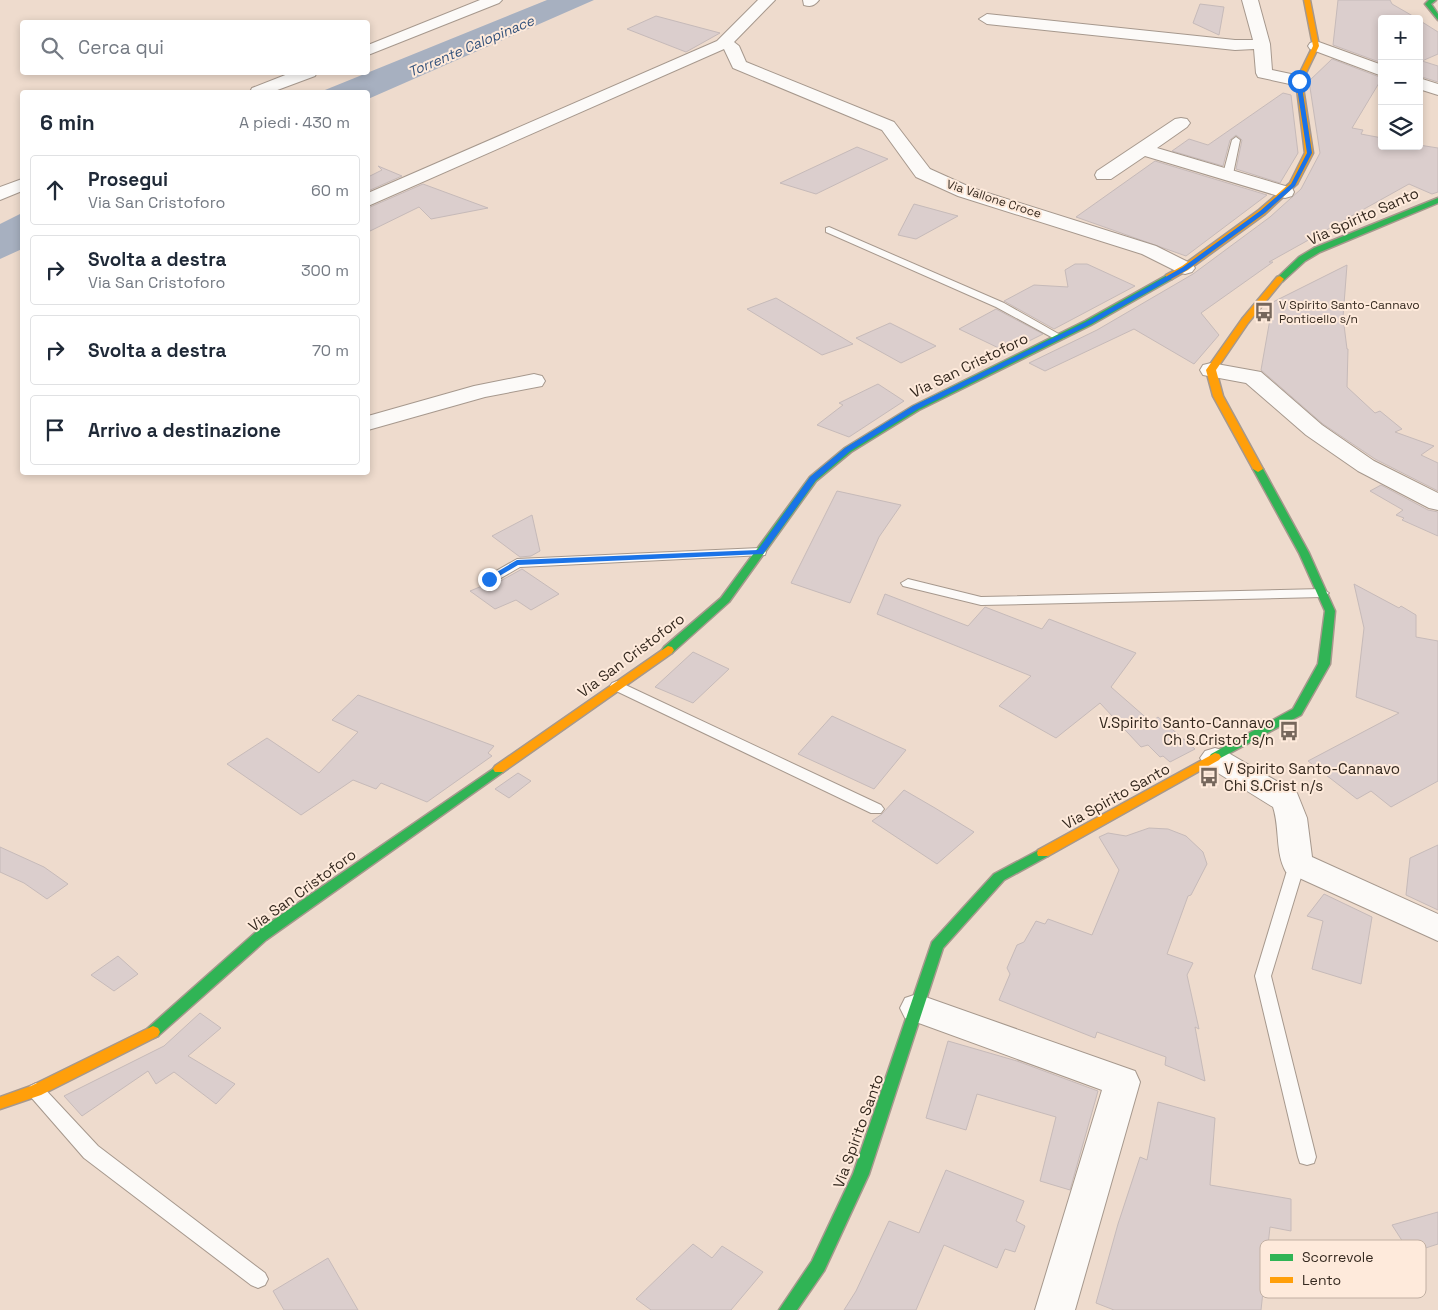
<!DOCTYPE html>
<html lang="it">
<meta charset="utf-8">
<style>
:root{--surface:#fff;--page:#f6f6f7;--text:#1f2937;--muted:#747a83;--line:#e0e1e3}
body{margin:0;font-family:"Space Grotesk",sans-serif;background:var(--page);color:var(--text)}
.controls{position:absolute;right:15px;top:15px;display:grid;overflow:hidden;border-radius:5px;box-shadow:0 2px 8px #0003}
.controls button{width:45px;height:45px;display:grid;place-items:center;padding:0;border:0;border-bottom:1px solid var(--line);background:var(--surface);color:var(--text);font:25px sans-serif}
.stop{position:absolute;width:15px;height:15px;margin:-11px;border:4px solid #1a73e8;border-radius:50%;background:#fff}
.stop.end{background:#1a73e8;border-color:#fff;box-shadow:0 1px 5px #0008}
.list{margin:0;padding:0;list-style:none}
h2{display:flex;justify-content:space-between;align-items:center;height:65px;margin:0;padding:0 20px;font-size:21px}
h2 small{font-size:16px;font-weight:400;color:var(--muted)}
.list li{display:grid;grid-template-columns:32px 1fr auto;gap:15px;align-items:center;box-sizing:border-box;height:70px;margin:0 10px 10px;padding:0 10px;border:1px solid var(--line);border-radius:5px}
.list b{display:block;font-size:19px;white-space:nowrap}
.list p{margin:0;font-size:16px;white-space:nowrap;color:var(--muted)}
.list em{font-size:16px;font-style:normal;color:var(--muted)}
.icon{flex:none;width:28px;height:28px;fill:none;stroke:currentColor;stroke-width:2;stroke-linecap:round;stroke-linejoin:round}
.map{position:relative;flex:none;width:1438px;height:1310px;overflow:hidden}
.search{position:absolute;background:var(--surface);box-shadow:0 2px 8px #0003;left:20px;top:20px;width:350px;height:55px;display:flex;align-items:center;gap:12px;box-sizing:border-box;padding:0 18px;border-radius:5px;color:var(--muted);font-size:19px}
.panel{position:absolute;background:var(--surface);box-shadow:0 2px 8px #0003;left:20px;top:90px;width:350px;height:385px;border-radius:5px}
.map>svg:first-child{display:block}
</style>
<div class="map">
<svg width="1438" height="1310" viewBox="0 0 1438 1310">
<rect width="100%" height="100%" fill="#eedbcd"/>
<path fill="#a7b0c0" d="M 547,0 L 594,0 L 368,99 L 368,92 L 320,92 Z
M 22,213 L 22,249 L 0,259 L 0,224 Z"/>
<path fill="#dbcecd" stroke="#c6bab9" d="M 1338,0 L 1390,0 L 1392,4 L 1418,19 L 1382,19 L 1382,63 L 1333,45 Z
M 1200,4 L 1224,7 L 1219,35 L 1193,23 Z
M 656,16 L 720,33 L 686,52 L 627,29 Z
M 1419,20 L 1438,32 L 1438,54 L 1422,61 L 1438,66 L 1438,82 L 1419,76 Z
M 1332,59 L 1382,78 L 1352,128 L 1363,130 L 1361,134 L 1382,138 L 1382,146 L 1419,145 L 1438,148 L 1438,192 L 1432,194 L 1409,184 L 1269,262 L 1273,262 L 1201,313 L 1219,335 L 1194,364 L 1134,329 L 1045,371 L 1029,363 L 1097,330 L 1193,274 L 1270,217 L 1301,189 L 1320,153 L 1309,81 Z
M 1283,93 L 1291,95 L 1298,153 L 1280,183 L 1236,169 L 1242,140 L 1236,135 L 1230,140 L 1223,166 L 1172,151 L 1189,139 L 1208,145 Z
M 857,147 L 888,159 L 816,194 L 780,183 Z
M 1155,161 L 1267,195 L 1186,256 L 1076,217 Z
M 378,166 L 402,176 L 368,191 L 368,177 L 382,170 Z
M 423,184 L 488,208 L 431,219 L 419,207 L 368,232 L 368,208 Z
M 914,204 L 958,216 L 916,239 L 898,235 Z
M 1075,264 L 1087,264 L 1135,286 L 1054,329 L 1004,301 L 1034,285 L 1068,287 L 1065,270 Z
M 1347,265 L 1343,317 L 1347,349 L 1348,349 L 1347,387 L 1375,413 L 1380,411 L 1402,429 L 1395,432 L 1434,446 L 1421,455 L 1438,463 L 1438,491 L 1375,459 L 1323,424 L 1261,370 L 1273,302 Z
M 776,298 L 853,344 L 822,355 L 747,309 Z
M 996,309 L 1043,334 L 1007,352 L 959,329 Z
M 890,323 L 936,346 L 901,363 L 856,338 Z
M 878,384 L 904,401 L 849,437 L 817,425 L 843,405 L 839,403 Z
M 1381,485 L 1428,510 L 1438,512 L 1438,536 L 1402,520 L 1404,518 L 1396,515 L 1403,510 L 1370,491 Z
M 837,491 L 901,505 L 879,537 L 850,603 L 791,583 Z
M 532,515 L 540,551 L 531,556 L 520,557 L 492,536 Z
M 522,569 L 559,594 L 531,610 L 516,600 L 495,609 L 470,591 L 487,584 L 495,584 Z
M 1354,584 L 1399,608 L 1401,606 L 1416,615 L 1416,637 L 1438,641 L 1438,781 L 1391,807 L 1371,791 L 1357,799 L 1308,761 L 1399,713 L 1356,697 L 1364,628 Z
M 885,594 L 968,626 L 985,607 L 1042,629 L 1049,619 L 1136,653 L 1111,687 L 1151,722 L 1158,717 L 1195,749 L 1170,762 L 1163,756 L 1160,757 L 1148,745 L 1141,747 L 1100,703 L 1056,738 L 999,706 L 1031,676 L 877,614 Z
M 693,652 L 729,669 L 693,703 L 655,687 Z
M 358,695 L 494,746 L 488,753 L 492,756 L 427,802 L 381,783 L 376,789 L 353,780 L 301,815 L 227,764 L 267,738 L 319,773 L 358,732 L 332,720 Z
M 832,716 L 906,750 L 874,789 L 798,754 Z
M 518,773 L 531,781 L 509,798 L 495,789 Z
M 904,790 L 935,808 L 974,832 L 937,864 L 872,821 L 882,814 Z
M 1149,828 L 1168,829 L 1186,836 L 1203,852 L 1207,864 L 1191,895 L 1188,896 L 1167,954 L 1193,963 L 1187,975 L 1199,1029 L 1195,1027 L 1205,1081 L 1165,1065 L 1166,1057 L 1097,1032 L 1095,1038 L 999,1000 L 1010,974 L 1007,968 L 1017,945 L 1024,942 L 1036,921 L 1045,924 L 1048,919 L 1092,935 L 1119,870 L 1099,837 L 1108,833 L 1126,836 Z
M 1438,845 L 1438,910 L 1406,895 L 1410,858 Z
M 0,847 L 44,867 L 68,884 L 47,899 L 24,883 L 0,872 Z
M 1324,894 L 1372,917 L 1361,984 L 1312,969 L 1323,921 L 1307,916 Z
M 118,956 L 138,974 L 114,991 L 91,975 Z
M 200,1013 L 221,1028 L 188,1056 L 235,1084 L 216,1104 L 174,1072 L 156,1084 L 148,1071 L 82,1116 L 64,1096 L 164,1046 Z
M 948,1041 L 1017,1061 L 1098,1091 L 1070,1190 L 1040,1181 L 1056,1117 L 977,1094 L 966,1130 L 926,1118 Z
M 1158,1102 L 1215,1118 L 1210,1185 L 1291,1199 L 1291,1231 L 1270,1227 L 1261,1310 L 1114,1310 L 1096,1303 L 1118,1224 L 1140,1157 L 1147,1160 Z
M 946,1170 L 1024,1201 L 1016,1221 L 1025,1226 L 1015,1252 L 1005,1249 L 997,1268 L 944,1245 L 916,1310 L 844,1310 L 856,1291 L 889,1221 L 919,1233 Z
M 1438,1212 L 1438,1244 L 1410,1253 L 1392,1225 Z
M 693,1244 L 712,1258 L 722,1246 L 763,1272 L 731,1310 L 651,1310 L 636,1299 Z
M 328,1258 L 358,1310 L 284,1310 L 273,1291 Z"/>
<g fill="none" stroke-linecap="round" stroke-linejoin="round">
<defs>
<path id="lane" d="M 1236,137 L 1240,140 L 1233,174 L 1228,177 L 1223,174 L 1232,140 Z
M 829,227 L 1004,303 L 1064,337 L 1063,339 L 1055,339 L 996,307 L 826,232 L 826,228 Z
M 760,548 L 766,552 L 765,555 L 520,567 L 494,582 L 489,583 L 482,579 L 517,559 Z
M 908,579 L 981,597 L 1322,589 L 1329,593 L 1322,597 L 981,605 L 903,586 L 901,583 Z
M 617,681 L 881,805 L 884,809 L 881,813 L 871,813 L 612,689 L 610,686 L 612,683 Z
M 1297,858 L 1303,860 L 1305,864 L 1271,976 L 1316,1157 L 1314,1163 L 1307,1165 L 1300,1163 L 1298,1157 L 1255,976 L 1289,864 L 1291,860 Z
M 36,1083 L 42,1086 L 98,1146 L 265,1273 L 268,1279 L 265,1285 L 258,1288 L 251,1285 L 84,1158 L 30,1096 L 27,1091 L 30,1086 Z"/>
<path id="street" d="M 480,0 L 502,0 L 499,3 L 368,55 L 368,45 Z
M 758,0 L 775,0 L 734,42 L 739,46 L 746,62 L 894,122 L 930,169 L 972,188 L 1156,246 L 1192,264 L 1195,268 L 1192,272 L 1185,274 L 1178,272 L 1142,254 L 958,196 L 916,177 L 882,130 L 733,68 L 724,49 L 368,206 L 368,193 L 717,41 Z
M 803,0 L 819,0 C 814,6 811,7 804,5 Z
M 1242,0 L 1258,0 L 1270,44 L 1272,70 L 1305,77 L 1307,81 L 1305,85 L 1299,86 L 1258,77 L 1256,73 L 1254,49 L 1235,50 L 987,24 L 979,19 L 987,14 L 1235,40 L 1253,40 Z
M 1316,41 L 1382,65 L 1382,76 L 1310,49 L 1308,46 L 1310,43 Z
M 293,72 L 317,72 L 315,76 L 272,92 L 250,92 L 252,88 Z
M 1419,78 L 1438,84 L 1438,95 L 1419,89 Z
M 1181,118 L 1187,119 L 1190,123 L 1187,127 L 1157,148 L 1292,188 L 1294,192 L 1292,196 L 1285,198 L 1145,156 L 1111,179 L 1097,179 L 1095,175 L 1097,171 L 1175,119 Z
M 22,179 L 22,191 L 0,200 L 0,187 Z
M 1211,363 L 1261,372 L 1322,425 L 1374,461 L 1438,493 L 1438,510 L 1429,508 L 1358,471 L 1306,435 L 1246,383 L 1203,375 L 1200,370 L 1203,365 Z
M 534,374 L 542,376 L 545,381 L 542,386 L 485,397 L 368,430 L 368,416 L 474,386 Z
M 1215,748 L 1225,751 L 1297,793 L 1307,818 L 1312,857 L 1438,914 L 1438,941 L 1286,872 C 1275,853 1280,828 1273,807 L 1205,765 L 1200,758 L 1205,751 Z
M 917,994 L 1135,1071 L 1140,1082 L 1075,1310 L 1035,1310 L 1102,1090 L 905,1018 L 900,1008 L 905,998 Z"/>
<path id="fast" d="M 1429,0 L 1436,0 L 1431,4 L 1438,14 L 1438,20 L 1425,4 Z
M 1438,198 L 1438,203 L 1320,252 L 1305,261 L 1283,281 L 1280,282 L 1276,279 L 1299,257 L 1314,248 Z
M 1169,274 L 1173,277 L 1172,279 L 1091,325 L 919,410 L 851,452 L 816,481 L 729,602 L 672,653 L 664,653 L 662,650 L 664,647 L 721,598 L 810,477 L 845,448 L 913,406 L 1085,321 Z
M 1258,466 L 1263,469 L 1309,553 L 1335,611 L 1330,664 L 1301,715 L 1215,761 L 1211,760 L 1209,757 L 1211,754 L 1293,709 L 1318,664 L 1325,611 L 1299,553 L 1253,469 Z
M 499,765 L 503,766 L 505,769 L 503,772 L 266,940 L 158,1036 L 153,1038 L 148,1036 L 146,1032 L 148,1028 L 256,932 Z
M 1043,848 L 1048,850 L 1049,853 L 1048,856 L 1004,880 L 943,948 L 869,1174 L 824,1271 L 797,1310 L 779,1310 L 812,1261 L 853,1174 L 932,942 L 994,874 Z"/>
<path id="slow" d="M 1304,0 L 1310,0 L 1319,46 L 1302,81 L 1313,153 L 1297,184 L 1265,214 L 1188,270 L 1172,279 L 1166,279 L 1166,275 L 1182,266 L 1259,210 L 1290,183 L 1305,153 L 1296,81 L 1313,46 Z
M 1280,276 L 1284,279 L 1248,323 L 1216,370 L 1223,396 L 1263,469 L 1258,472 L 1253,469 L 1213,396 L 1206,370 L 1242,319 L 1277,277 Z
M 668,646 L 672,647 L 674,650 L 672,653 L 503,772 L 495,772 L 493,769 L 495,766 Z
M 1215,753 L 1219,754 L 1221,757 L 1219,760 L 1048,856 L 1038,856 L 1037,853 L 1038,850 Z
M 153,1026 L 158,1028 L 160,1032 L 158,1036 L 41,1095 L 0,1109 L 0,1097 L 31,1086 Z"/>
</defs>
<use href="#lane" stroke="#a6988d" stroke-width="2"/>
<use href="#street" stroke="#a6988d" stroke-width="2"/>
<use href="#fast" stroke="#a6988d" stroke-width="3"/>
<use href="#slow" stroke="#a6988d" stroke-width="3"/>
<use href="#lane" fill="#fcfaf8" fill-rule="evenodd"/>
<use href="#street" fill="#fcfaf8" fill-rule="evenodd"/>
<use href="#fast" fill="#30b455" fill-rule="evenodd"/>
<use href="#slow" fill="#ff9f0a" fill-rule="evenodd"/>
</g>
<path fill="#1a73e8" d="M 1301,80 L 1312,153 L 1295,186 L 1265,213 L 1187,270 L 1091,324 L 918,409 L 850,451 L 816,480 L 763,554 L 518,565 L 491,581 L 485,579 L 517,560 L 758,550 L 810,477 L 845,448 L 913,406 L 1086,322 L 1183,267 L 1260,211 L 1291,184 L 1307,153 L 1296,81 Z"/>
<defs>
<symbol id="bus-bare" viewBox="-9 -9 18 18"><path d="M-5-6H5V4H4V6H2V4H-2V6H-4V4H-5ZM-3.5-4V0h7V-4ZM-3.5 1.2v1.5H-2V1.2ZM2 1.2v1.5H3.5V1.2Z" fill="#76675c" stroke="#feeadb" stroke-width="2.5" paint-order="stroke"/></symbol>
</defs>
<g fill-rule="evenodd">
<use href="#bus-bare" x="1250" y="298" width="28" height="28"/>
<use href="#bus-bare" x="1275" y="717" width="28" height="28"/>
<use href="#bus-bare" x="1195" y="763" width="28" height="28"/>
</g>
<g text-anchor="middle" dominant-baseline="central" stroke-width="4" stroke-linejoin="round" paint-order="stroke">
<g font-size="12" fill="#35291f" stroke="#feeadb">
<text transform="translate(994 199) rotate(18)">Via Vallone Croce</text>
</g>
<g font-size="12" fill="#35291f" stroke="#feeadb" text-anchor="start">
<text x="1279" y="305">V Spirito Santo-Cannavo<tspan x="1279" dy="14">Ponticello s/n</tspan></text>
</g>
<g font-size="14" font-style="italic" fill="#33527c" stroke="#feeadb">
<text transform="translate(471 46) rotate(-23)">Torrente Calopinace</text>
</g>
<g font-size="15" fill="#35291f" stroke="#feeadb">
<text transform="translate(1363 216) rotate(-24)">Via Spirito Santo</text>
<text transform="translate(969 365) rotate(-26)">Via San Cristoforo</text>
<text transform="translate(631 655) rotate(-37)">Via San Cristoforo</text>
<text transform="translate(1116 796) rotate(-29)">Via Spirito Santo</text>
<text transform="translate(302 890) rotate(-36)">Via San Cristoforo</text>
<text transform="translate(858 1131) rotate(-70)">Via Spirito Santo</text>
</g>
<g font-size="15" fill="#35291f" stroke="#feeadb" text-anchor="end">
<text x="1274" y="722">V.Spirito Santo-Cannavo<tspan x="1274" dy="17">Ch S.Cristof s/n</tspan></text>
<text x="1224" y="768" text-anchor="start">V Spirito Santo-Cannavo<tspan x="1224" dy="17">Chi S.Crist n/s</tspan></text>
</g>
</g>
<rect x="1260" y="1240" width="166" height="58" rx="8" fill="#feeadb" stroke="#c2b0a3" stroke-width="1"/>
<rect x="1270" y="1254" width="23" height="7" fill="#30b455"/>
<rect x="1270" y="1277" width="23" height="6" fill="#ff9f0a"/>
<g font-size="14" fill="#35291f">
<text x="1302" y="1262">Scorrevole</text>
<text x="1302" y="1285">Lento</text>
</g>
</svg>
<div class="controls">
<button>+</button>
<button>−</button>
<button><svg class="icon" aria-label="layers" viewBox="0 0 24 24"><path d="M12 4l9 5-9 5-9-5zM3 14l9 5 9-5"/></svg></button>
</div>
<div class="stop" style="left:1299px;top:81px"></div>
<div class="stop end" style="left:489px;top:579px"></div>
<div class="search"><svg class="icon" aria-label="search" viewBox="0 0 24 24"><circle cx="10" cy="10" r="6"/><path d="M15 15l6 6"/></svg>Cerca qui</div>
<section class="panel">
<h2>6 min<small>A piedi · 430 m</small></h2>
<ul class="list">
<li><svg class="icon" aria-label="ahead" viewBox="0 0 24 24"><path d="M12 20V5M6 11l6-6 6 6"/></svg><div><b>Prosegui</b><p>Via San Cristoforo</p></div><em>60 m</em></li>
<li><svg class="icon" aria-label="right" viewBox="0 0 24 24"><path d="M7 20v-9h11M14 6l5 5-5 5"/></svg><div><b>Svolta a destra</b><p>Via San Cristoforo</p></div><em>300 m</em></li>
<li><svg class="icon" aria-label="right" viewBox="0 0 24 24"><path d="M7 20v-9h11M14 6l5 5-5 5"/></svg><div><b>Svolta a destra</b></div><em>70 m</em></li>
<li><svg class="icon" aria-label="arrive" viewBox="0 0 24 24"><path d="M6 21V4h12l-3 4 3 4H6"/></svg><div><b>Arrivo a destinazione</b></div></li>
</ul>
</section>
</div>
